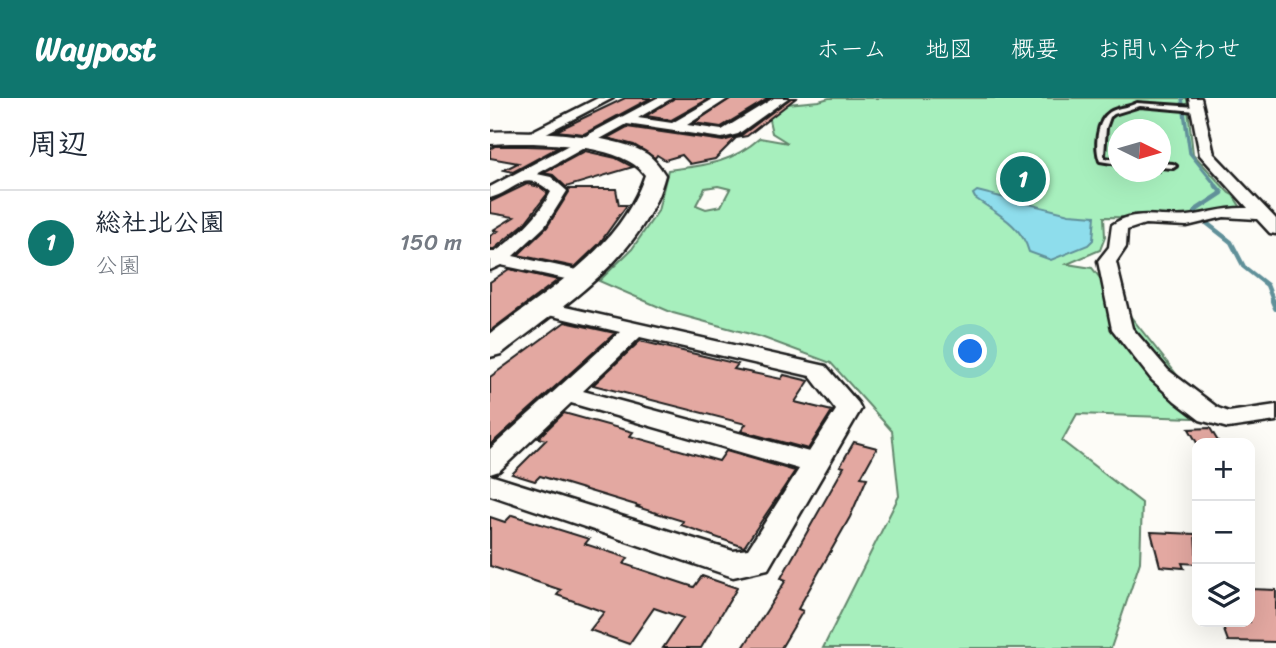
<!DOCTYPE html>
<html lang="ja">
<meta charset="utf-8">
<style>
:root{--surface:#fff;--page:#f2f2f3;--text:#1f2937;--muted:#747a83;--line:#e0e1e3;--accent:#0f766e}
body{margin:0;font-family:Sriracha,"Klee One",sans-serif;background:var(--page);color:var(--text)}
.controls{position:absolute;right:21px;bottom:21px;display:grid;overflow:hidden;border-radius:14px;box-shadow:0 7px 28px #0002}
.controls button{width:63px;height:63px;display:grid;place-items:center;padding:0;border:0;border-bottom:2px solid var(--line);background:var(--surface);color:var(--text);font:35px sans-serif}
.compass{position:absolute;left:618px;top:21px;width:63px;height:63px;border-radius:50%;background:var(--surface);box-shadow:0 7px 28px #0002;rotate:95deg}
.you{position:absolute;left:481px;top:254px;width:24px;height:24px;margin:-18px;border:5px solid #fff;border-radius:50%;background:#1a73e8;box-shadow:0 0 0 10px #1a73e833}
.badge{display:grid;place-items:center;width:46px;height:46px;border-radius:50%;background:var(--accent);color:#fff;font-size:23px;font-weight:700}
.pin{position:absolute;translate:-50% -50%;border:4px solid #fff;box-shadow:0 2px 7px #0006}
.list{margin:0;padding:0;list-style:none}
h2{display:flex;justify-content:space-between;align-items:center;height:91px;margin:0;padding:0 28px;font-size:30px}
h2 small{font-size:23px;font-weight:400;color:var(--muted)}
.list li{display:grid;grid-template-columns:46px 1fr auto;gap:21px;align-items:center;box-sizing:border-box;height:105px;padding:0 28px;border-top:2px solid var(--line)}
.list b{display:block;font-size:26px;white-space:nowrap}
.list p{margin:0;font-size:23px;white-space:nowrap;color:var(--muted)}
.list em{font-size:23px;font-style:normal;color:var(--muted)}
.icon{flex:none;width:38px;height:38px;fill:none;stroke:currentColor;stroke-width:2;stroke-linecap:round;stroke-linejoin:round}
.map{position:relative;flex:none;width:786px;height:550px;overflow:hidden}
header{display:flex;align-items:center;gap:42px;box-sizing:border-box;height:98px;padding:0 35px;background:var(--accent);color:#fff}
header strong{font-size:33px}
nav{display:flex;gap:38px;margin-inline-start:auto;font-size:24px}
main{display:flex}
aside{flex:1;background:var(--surface)}
.map>svg:first-child{display:block}
</style>
<header>
<strong>Waypost</strong>
<nav><a>ホーム</a><a>地図</a><a>概要</a><a>お問い合わせ</a></nav>
</header>
<main>
<aside>
<h2>周辺<small></small></h2>
<ul class="list">
<li><span class="badge">1</span><div><b>総社北公園</b><p>公園</p></div><em>150 m</em></li>
</ul>
</aside>
<div class="map">
<svg width="786" height="550" viewBox="0 0 786 550">
<rect width="100%" height="100%" fill="#fdfcf7"/>
<filter id="ink" filterUnits="userSpaceOnUse"><feTurbulence type="fractalNoise" baseFrequency=".0143" numOctaves="2"/><feDisplacementMap in="SourceGraphic" scale="14" xChannelSelector="R" yChannelSelector="G"/><feConvolveMatrix kernelMatrix="1 2 1 2 8 2 1 2 1" color-interpolation-filters="sRGB"/></filter>
<g filter="url(#ink)">
<path fill="#a7efbd" stroke="#62866c" stroke-width="2" fill-rule="evenodd" d="M 339,0 L 697,0 L 703,56 L 739,95 L 743,97 L 753,113 L 691,120 L 614,119 L 615,139 L 610,152 L 577,166 L 602,170 L 703,297 L 710,311 L 703,320 L 587,316 L 572,343 L 652,405 L 650,464 L 621,550 L 333,550 L 409,398 L 402,333 L 341,265 L 271,239 L 183,215 L 109,183 L 142,151 L 168,113 L 178,72 C 216,67 240,66 270,40 L 298,45 L 282,35 L 279,22 L 268,21 L 286,7 L 329,3 ZM 628,32 L 670,32 L 670,74 L 628,74 ZM 228,88 L 240,91 L 231,108 L 216,111 L 206,107 L 215,90 Z"/>
<path fill="#8eddec" stroke="#609099" stroke-width="2" d="M 487,93 L 579,116 L 605,118 L 603,142 L 598,147 L 561,162 L 539,154 C 532,127 506,115 485,100 L 483,96 Z"/>
<g fill="none" stroke-linecap="round" stroke-linejoin="round">
<path stroke="#609099" stroke-width="3.5" d="M 692,0 L 700,55 L 728,90"/>
<path stroke="#609099" stroke-width="4.5" d="M 726,88 L 732,95 L 706,112 L 705,116 L 741,144 L 754,169 L 777,187 L 784,205"/>
<path stroke="#609099" stroke-width="6" d="M 783,203 L 786,210"/>
</g>
<path fill="#e3a8a1" stroke="#1c1c1c" stroke-width="2" d="M 135,0 L 161,0 L 94,36 L 66,33 Z
M 184,0 L 220,0 L 181,22 L 156,18 Z
M 241,0 L 279,0 L 231,29 L 204,25 Z
M 301,0 L 306,0 L 257,38 L 246,40 L 225,61 L 200,66 L 192,57 L 175,62 L 167,57 L 165,60 L 144,47 L 117,40 L 137,29 L 233,43 L 250,38 Z
M 5,48 L 36,48 L 69,49 L 23,74 L 14,72 L 28,65 L 0,60 L 0,51 Z
M 95,53 L 126,60 L 143,69 L 76,89 L 63,77 L 54,75 Z
M 37,86 L 50,89 L 58,95 L 34,126 L 4,151 L 0,151 L 0,138 L 8,133 L 3,132 L 24,119 L 0,115 L 0,104 Z
M 78,91 L 126,91 L 129,107 L 137,107 L 109,146 L 85,169 L 28,157 L 57,129 L 79,94 Z
M 19,171 L 68,182 L 0,233 L 0,184 Z
M 75,224 L 125,235 L 0,347 L 0,279 Z
M 150,243 L 248,266 L 244,271 L 291,281 L 294,277 L 319,283 L 305,304 L 342,313 L 318,351 L 251,333 L 256,326 L 103,287 Z
M 74,315 L 143,334 L 140,338 L 229,363 L 236,353 L 305,373 L 254,449 L 191,427 L 193,423 L 147,409 L 149,408 L 50,378 L 45,383 L 22,376 L 56,342 L 48,340 Z
M 720,330 L 729,345 L 707,345 L 699,331 Z
M 364,344 L 387,350 L 371,379 L 377,380 L 360,419 L 308,511 L 313,513 L 291,550 L 253,550 L 296,482 L 291,480 L 354,369 L 350,368 Z
M 22,417 L 99,441 L 95,446 L 138,460 L 134,466 L 204,489 L 212,478 L 247,490 L 211,550 L 173,550 L 193,520 L 164,510 L 139,546 L 100,532 L 114,514 L 67,497 L 71,492 L 0,468 L 0,419 L 15,424 Z
M 661,434 L 705,436 L 707,466 L 692,465 L 694,470 L 670,468 Z
M 760,491 L 786,492 L 786,544 L 738,543 L 731,524 L 760,524 Z"/>
<g fill="none" stroke-linecap="round" stroke-linejoin="round">
<defs>
<path id="lane" d="M 647,5 L 706,9 L 709,11 L 706,13 L 650,8 L 624,16 L 620,19 L 616,30 L 614,57 L 615,60 L 628,62 L 628,66 L 610,63 C 605,50 606,23 620,14 C 628,9 638,10 647,5 Z
M 670,65 L 683,66 L 686,68 L 683,70 L 670,69 Z"/>
<path id="street" d="M 108,0 L 123,0 L 43,42 L 38,43 L 31,39 Z
M 167,0 L 182,0 L 148,20 L 182,25 L 225,0 L 239,0 L 197,27 L 232,32 L 284,0 L 298,0 L 248,36 L 232,40 L 137,26 L 47,76 L 61,79 L 77,93 L 55,128 L 23,158 L 101,175 L 103,179 L 101,183 L 94,185 L 11,167 L 0,172 L 0,154 L 5,154 C 27,138 48,119 61,94 C 33,70 27,93 0,100 L 0,89 Z
M 699,0 L 711,0 L 724,56 L 786,121 L 786,136 L 780,135 L 767,121 L 734,119 L 697,128 L 655,126 L 637,132 L 636,149 L 626,164 L 642,230 L 678,272 L 728,310 L 739,314 L 786,307 L 786,323 L 738,330 L 710,322 L 685,303 L 662,282 L 622,231 L 608,163 L 619,149 L 622,127 C 644,110 672,121 698,118 C 721,115 733,109 758,110 L 710,57 Z
M 53,204 L 336,268 L 368,305 L 371,311 L 278,471 L 243,479 L 0,397 L 0,377 L 243,453 L 258,451 L 309,371 L 81,305 L 9,373 L 0,376 L 0,351 L 130,234 L 46,214 L 43,210 L 46,206 ZM 150,239 L 320,278 L 346,312 L 319,354 L 93,293 Z"/>
<path id="secondary" d="M 0,34 C 38,32 125,36 157,56 C 165,62 170,69 175,77 C 153,160 74,206 11,256 L 0,259 L 0,236 C 59,191 130,151 155,77 C 134,44 36,43 0,46 Z"/>
</defs>
<use href="#lane" stroke="#1c1c1c" stroke-width="6"/>
<use href="#street" stroke="#1c1c1c" stroke-width="5"/>
<use href="#secondary" stroke="#1c1c1c" stroke-width="5"/>
<use href="#lane" fill="#fdfcf7" fill-rule="evenodd"/>
<use href="#street" fill="#fdfcf7" fill-rule="evenodd"/>
<use href="#secondary" fill="#fdfcf7" fill-rule="evenodd"/>
</g>
</g>
</svg>
<div class="controls">
<button>+</button>
<button>−</button>
<button><svg class="icon" aria-label="layers" viewBox="0 0 24 24"><path d="M12 4l9 5-9 5-9-5zM3 14l9 5 9-5"/></svg></button>
</div>
<svg class="compass" viewBox="-18 -18 36 36"><path d="M0-13l5 13h-10z" fill="#e53935"/><path d="M0 13l5-13h-10z" fill="#747a83"/></svg>
<div class="you"></div>
<div class="pin badge" style="left:533px;top:81px">1</div>
</div>
</main>
